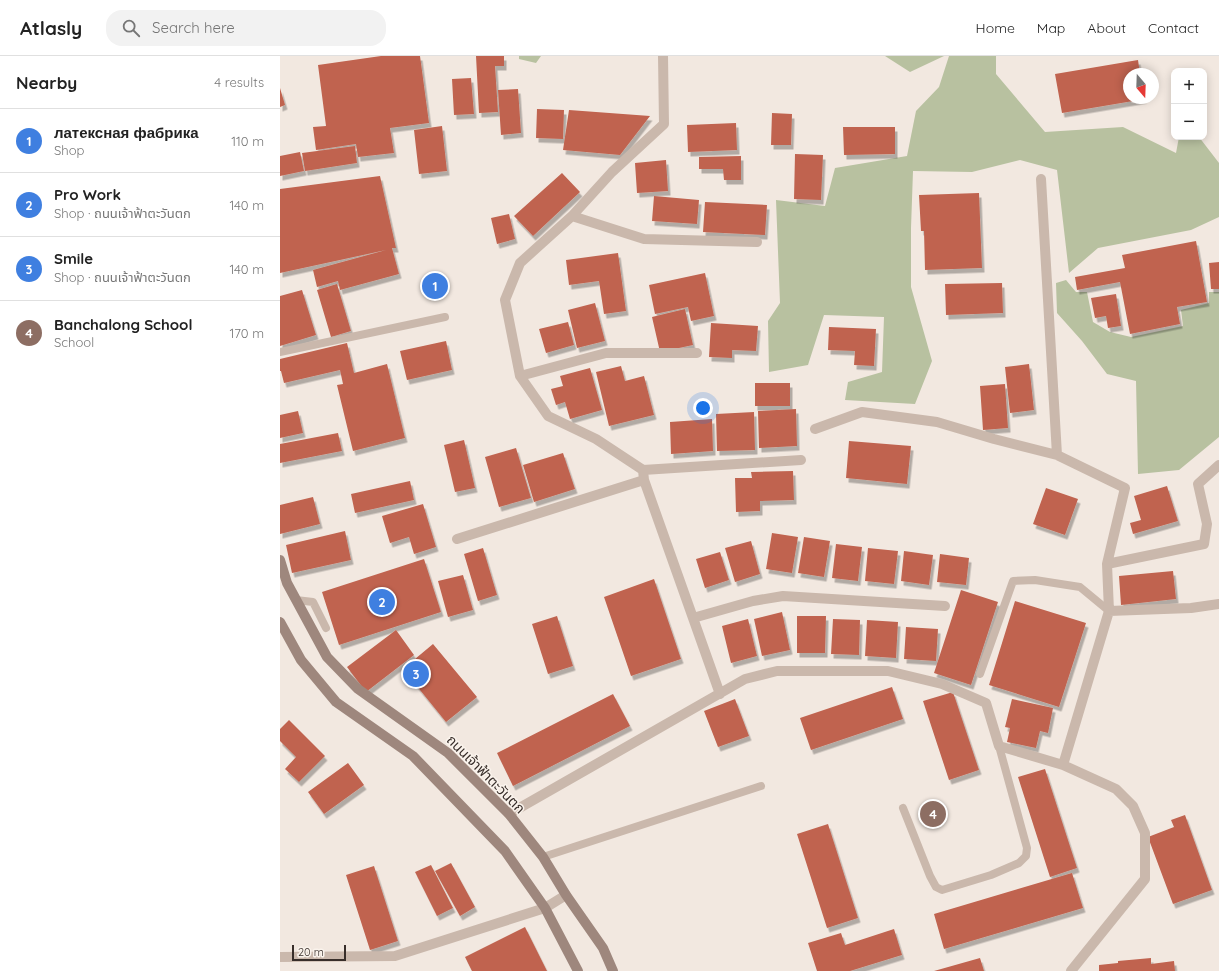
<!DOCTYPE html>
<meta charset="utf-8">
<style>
:root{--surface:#fff;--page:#f2f2f2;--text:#222;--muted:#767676;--line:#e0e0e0;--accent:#db2777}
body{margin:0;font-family:Quicksand,"Noto Sans Thai",sans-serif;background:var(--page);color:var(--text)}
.controls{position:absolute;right:12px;top:12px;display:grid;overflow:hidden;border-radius:8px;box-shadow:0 2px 10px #0003}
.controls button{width:36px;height:36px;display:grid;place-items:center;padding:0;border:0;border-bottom:1px solid var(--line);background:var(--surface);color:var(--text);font:20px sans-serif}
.compass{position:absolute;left:843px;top:12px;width:36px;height:36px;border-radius:50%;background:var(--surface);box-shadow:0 2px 10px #0003;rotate:161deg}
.scale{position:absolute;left:12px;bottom:10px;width:54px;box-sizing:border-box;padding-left:4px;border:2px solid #382e2a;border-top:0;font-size:11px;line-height:14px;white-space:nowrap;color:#382e2a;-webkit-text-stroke:3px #faf3ec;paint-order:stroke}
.you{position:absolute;left:423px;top:352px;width:14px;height:14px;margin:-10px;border:3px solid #fff;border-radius:50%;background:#1a73e8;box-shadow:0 0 0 6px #1a73e833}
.badge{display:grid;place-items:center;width:26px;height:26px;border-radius:50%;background:var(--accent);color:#fff;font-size:13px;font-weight:700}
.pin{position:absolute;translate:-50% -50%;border:2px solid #fff;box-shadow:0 1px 4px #0006}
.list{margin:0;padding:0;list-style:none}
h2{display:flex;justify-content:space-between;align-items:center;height:52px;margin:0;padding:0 16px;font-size:17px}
h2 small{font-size:13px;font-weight:400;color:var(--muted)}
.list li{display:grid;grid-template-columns:26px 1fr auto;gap:12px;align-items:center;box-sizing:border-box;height:64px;padding:0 16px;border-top:1px solid var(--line)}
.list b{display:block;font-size:15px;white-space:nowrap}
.list p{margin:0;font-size:13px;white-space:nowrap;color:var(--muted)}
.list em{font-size:13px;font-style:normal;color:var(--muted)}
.icon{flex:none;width:22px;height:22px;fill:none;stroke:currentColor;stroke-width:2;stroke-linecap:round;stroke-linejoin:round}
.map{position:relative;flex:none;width:939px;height:915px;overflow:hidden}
header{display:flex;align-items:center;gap:24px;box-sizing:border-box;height:56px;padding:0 20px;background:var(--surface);border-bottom:1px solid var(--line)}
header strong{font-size:19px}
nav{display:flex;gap:22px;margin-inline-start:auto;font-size:14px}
.search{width:280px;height:36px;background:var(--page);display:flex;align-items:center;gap:10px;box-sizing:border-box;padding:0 14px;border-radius:16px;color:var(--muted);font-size:15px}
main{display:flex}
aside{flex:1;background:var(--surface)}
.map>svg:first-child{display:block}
</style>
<header>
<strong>Atlasly</strong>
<div class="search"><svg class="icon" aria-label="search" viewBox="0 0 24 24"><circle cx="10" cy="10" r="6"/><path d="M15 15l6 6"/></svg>Search here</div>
<nav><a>Home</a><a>Map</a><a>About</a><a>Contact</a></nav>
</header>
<main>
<aside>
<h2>Nearby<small>4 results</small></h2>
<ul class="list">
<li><span class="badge" style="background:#3f7fe0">1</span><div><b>латексная фабрика</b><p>Shop</p></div><em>110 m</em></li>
<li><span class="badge" style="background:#3f7fe0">2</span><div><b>Pro Work</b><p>Shop · ถนนเจ้าฟ้าตะวันตก</p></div><em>140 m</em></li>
<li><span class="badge" style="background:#3f7fe0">3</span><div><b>Smile</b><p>Shop · ถนนเจ้าฟ้าตะวันตก</p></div><em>140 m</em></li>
<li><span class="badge" style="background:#8d6e63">4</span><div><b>Banchalong School</b><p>School</p></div><em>170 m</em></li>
</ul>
</aside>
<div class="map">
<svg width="939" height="915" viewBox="0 0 939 915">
<defs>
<filter id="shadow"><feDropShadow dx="2.5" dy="4.5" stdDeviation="0" flood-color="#0004"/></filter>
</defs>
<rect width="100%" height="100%" fill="#f2e8e0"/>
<path fill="#b8c1a0" d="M 239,0 L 261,0 L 256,7 L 239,3 Z
M 605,0 L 664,0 L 630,16 Z
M 669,0 L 716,0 L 716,18 L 765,76 L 843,71 L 896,97 L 899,81 L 919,81 L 939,107 L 939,161 L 911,174 L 818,192 L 789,217 L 777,114 L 740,104 L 692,116 L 633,115 L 631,172 L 631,231 L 652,305 L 635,348 L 565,344 L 568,326 L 602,316 L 604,261 L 544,259 L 528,309 L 489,316 L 488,265 L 500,247 L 496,144 L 545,150 L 555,112 L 627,100 L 636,55 L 659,31 Z
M 786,224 L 796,236 L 807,236 L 813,266 L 830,276 L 851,281 L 903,270 L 901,254 L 929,247 L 929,236 L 939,236 L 939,381 L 899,414 L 858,418 L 856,325 L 827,318 L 802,285 L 777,257 L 776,227 Z"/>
<path fill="#c0634f" filter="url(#shadow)" d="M 101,0 L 140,0 L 149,67 L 110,72 L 114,97 L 78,101 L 76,88 L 36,94 L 33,71 L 46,70 L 38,9 Z
M 196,0 L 224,0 L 224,10 L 215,10 L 218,56 L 199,57 Z
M 858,4 L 860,18 L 849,18 L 849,42 L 865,43 L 782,57 L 775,18 Z
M 191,22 L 194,58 L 174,59 L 172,23 Z
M 0,32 L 5,49 L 0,51 Z
M 238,33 L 241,77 L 221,79 L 218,34 Z
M 257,53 L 284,54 L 283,83 L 256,82 Z
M 289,54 L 370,60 L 340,99 L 283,94 Z
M 492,57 L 512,58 L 511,89 L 491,89 Z
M 456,67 L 457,94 L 408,96 L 407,69 Z
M 162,70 L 167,115 L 139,118 L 134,74 Z
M 563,71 L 615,71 L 615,98 L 564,99 Z
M 75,90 L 77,107 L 25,115 L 22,97 Z
M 20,96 L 24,115 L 0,120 L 0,100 Z
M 515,98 L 543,99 L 541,144 L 514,143 Z
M 461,100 L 461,124 L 444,124 L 443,113 L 419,113 L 419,101 Z
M 386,104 L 388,135 L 357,137 L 355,107 Z
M 282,117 L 300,136 L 253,180 L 234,160 Z
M 100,120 L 116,192 L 112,192 L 119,218 L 60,234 L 58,225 L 37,231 L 33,214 L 106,194 L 0,217 L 0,133 Z
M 699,137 L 702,212 L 645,214 L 644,175 L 641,175 L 639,139 Z
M 374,140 L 419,144 L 417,168 L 372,165 Z
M 425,146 L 487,149 L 485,179 L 423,176 Z
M 229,158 L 235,183 L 217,188 L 211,162 Z
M 916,185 L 927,246 L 897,251 L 900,268 L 850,278 L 840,226 L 797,234 L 795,221 L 845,212 L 842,199 Z
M 338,197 L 346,255 L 324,258 L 319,225 L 289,229 L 286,204 Z
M 939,206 L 939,233 L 931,233 L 929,207 Z
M 425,217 L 434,260 L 411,265 L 408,251 L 375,258 L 369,229 Z
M 722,227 L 723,257 L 666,259 L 665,228 Z
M 57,228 L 71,275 L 51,281 L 37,234 Z
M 22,234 L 36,279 L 0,290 L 0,240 Z
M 836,238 L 841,270 L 828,272 L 826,260 L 815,262 L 811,242 Z
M 315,247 L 325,285 L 297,292 L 288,254 Z
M 405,253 L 413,289 L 380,296 L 372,261 Z
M 288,266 L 294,289 L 266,297 L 259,273 Z
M 431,267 L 478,270 L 476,295 L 452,294 L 452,302 L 429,301 Z
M 549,271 L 596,273 L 594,310 L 574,309 L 575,295 L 548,294 Z
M 166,285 L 172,314 L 127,324 L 120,295 Z
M 67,287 L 74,317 L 107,308 L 125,382 L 73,395 L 57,329 L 63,328 L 60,314 L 4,327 L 1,315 L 0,315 L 0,303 Z
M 749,308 L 754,354 L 730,357 L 725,311 Z
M 341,310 L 345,325 L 364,320 L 374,359 L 329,370 L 316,316 Z
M 310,312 L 322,354 L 290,363 L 285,346 L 276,349 L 271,333 L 283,330 L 280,320 Z
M 475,327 L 510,327 L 510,350 L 475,350 Z
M 725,328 L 728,372 L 703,374 L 700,330 Z
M 516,353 L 517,390 L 479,392 L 478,355 Z
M 18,355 L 23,377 L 0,382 L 0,359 Z
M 474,356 L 475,394 L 437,395 L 436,358 Z
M 432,363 L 433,395 L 391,398 L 390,366 Z
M 58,377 L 62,395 L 0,407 L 0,388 Z
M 184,384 L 195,432 L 175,436 L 164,389 Z
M 569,385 L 631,390 L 627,428 L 566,422 Z
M 236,392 L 251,442 L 219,451 L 205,401 Z
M 283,397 L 295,433 L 254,446 L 243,409 Z
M 513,415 L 514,444 L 480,445 L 480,455 L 456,456 L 455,422 L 472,422 L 471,416 Z
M 130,425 L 134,444 L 75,457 L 71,438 Z
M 887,430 L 898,465 L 853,478 L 850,467 L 861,464 L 854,440 Z
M 766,432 L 798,443 L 785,479 L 753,468 Z
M 33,441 L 40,468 L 0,478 L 0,449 Z
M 143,448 L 156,491 L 134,498 L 129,481 L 110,487 L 102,460 Z
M 65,475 L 71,504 L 12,517 L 6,489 Z
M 492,477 L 518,481 L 512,517 L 486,513 Z
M 524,481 L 550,485 L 544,521 L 518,517 Z
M 471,485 L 480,518 L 455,526 L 445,492 Z
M 556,488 L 582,491 L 578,525 L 552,522 Z
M 203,492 L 217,539 L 198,545 L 184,498 Z
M 588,492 L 618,495 L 614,528 L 585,525 Z
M 624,495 L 653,499 L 649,529 L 621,525 Z
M 440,496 L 449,524 L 425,532 L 416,503 Z
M 660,498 L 689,502 L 686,529 L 657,526 Z
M 144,503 L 161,556 L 59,589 L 42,536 Z
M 893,515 L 896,543 L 841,549 L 839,520 Z
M 183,519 L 193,554 L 168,561 L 158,525 Z
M 374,523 L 401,603 L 351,620 L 324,541 Z
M 681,534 L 718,546 L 691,629 L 654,617 Z
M 735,545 L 806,567 L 779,651 L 709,629 Z
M 502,556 L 510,594 L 482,600 L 474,563 Z
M 277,560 L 293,610 L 268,618 L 252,568 Z
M 517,560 L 546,560 L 545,597 L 517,597 Z
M 468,563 L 477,600 L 451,607 L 442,570 Z
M 553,563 L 580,564 L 579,599 L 551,598 Z
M 587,564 L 618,566 L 616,602 L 585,600 Z
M 626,571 L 658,573 L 656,605 L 624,603 Z
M 116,574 L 134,599 L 86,636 L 67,611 Z
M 153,588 L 197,641 L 166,666 L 123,613 Z
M 612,631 L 623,663 L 531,694 L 520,662 Z
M 673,636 L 699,714 L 669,724 L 643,645 Z
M 333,638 L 350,670 L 233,730 L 217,697 Z
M 455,643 L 469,680 L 438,691 L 424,655 Z
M 732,643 L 773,652 L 768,677 L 760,675 L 756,692 L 727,686 L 730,672 L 725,671 Z
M 9,664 L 45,700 L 19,726 L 5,713 L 16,701 L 0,685 L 0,673 Z
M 68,707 L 84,729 L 44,758 L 28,736 Z
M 765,713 L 797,812 L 770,821 L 738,721 Z
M 905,759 L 932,834 L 893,848 L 868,781 L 894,771 L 891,764 Z
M 548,768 L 578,862 L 547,872 L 517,778 Z
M 171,807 L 195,851 L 180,860 L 155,815 Z
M 151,809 L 173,852 L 157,860 L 135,816 Z
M 94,810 L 118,885 L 90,894 L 66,819 Z
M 792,817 L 803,852 L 664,893 L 654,858 Z
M 245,871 L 267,915 L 192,915 L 185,901 Z
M 614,873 L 622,899 L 570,915 L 537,915 L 528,887 L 561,877 L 565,889 Z
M 700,902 L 704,915 L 654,915 Z
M 871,902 L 871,908 L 894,905 L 895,915 L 819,915 L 819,909 L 838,907 L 838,905 Z"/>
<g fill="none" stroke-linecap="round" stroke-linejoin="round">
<path stroke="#cab8ac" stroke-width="8" d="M 0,296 L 165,261
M 16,544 L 33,546 L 46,572
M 700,618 L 733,525 L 755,524 L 800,531 L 829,555
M 623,752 L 650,820 L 656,831 L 662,834 L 711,819 L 739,807 L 746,800 L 747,792 L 719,690
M 263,801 L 481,730"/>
<path stroke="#cab8ac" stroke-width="10" d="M 383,0 L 384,68 L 332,116 L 292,160 L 240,207 L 225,244 L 240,320 L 268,360 L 316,383 L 363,414 L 364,424 L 440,638
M 761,123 L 777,399
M 292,160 L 364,183 L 477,186
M 240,320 L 326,297 L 417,297
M 535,373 L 582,356 L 657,366 L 714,383 L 777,399 L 845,432 L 827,508 L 829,555 L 783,709
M 363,414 L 521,404
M 177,483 L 364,424
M 827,508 L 924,488 L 927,468 L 918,428 L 939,409
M 829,555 L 911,552 L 939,548
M 413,562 L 473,545 L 503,540 L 665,550
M 229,758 L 465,623 L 497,615 L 608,615 L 662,628 L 706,647 L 719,690 L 783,709 L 836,733 L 853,750 L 865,777 L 865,823 L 791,915
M 0,901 L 115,900 L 265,852 L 286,839"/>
<path stroke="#9e877d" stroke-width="10" d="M 0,504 L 7,527 L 47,601 L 78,633 L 168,697 L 229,758 L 263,801 L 286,839 L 323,892 L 333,915
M 0,566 L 21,604 L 56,646 L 133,700 L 225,795 L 265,852 L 298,915"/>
</g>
<g text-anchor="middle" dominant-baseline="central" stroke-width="3" stroke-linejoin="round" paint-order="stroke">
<g font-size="14" fill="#382e2a" stroke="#faf3ec">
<text transform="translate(206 718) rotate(45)">ถนนเจ้าฟ้าตะวันตก</text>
</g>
</g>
</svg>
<div class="controls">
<button>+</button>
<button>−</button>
</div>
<svg class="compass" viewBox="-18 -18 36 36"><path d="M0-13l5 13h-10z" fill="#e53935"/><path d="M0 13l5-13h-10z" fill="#767676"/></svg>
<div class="scale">20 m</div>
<div class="you"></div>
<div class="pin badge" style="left:155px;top:230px;background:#3f7fe0">1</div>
<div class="pin badge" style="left:102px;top:546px;background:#3f7fe0">2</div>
<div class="pin badge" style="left:136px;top:618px;background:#3f7fe0">3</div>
<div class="pin badge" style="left:653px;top:758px;background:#8d6e63">4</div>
</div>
</main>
